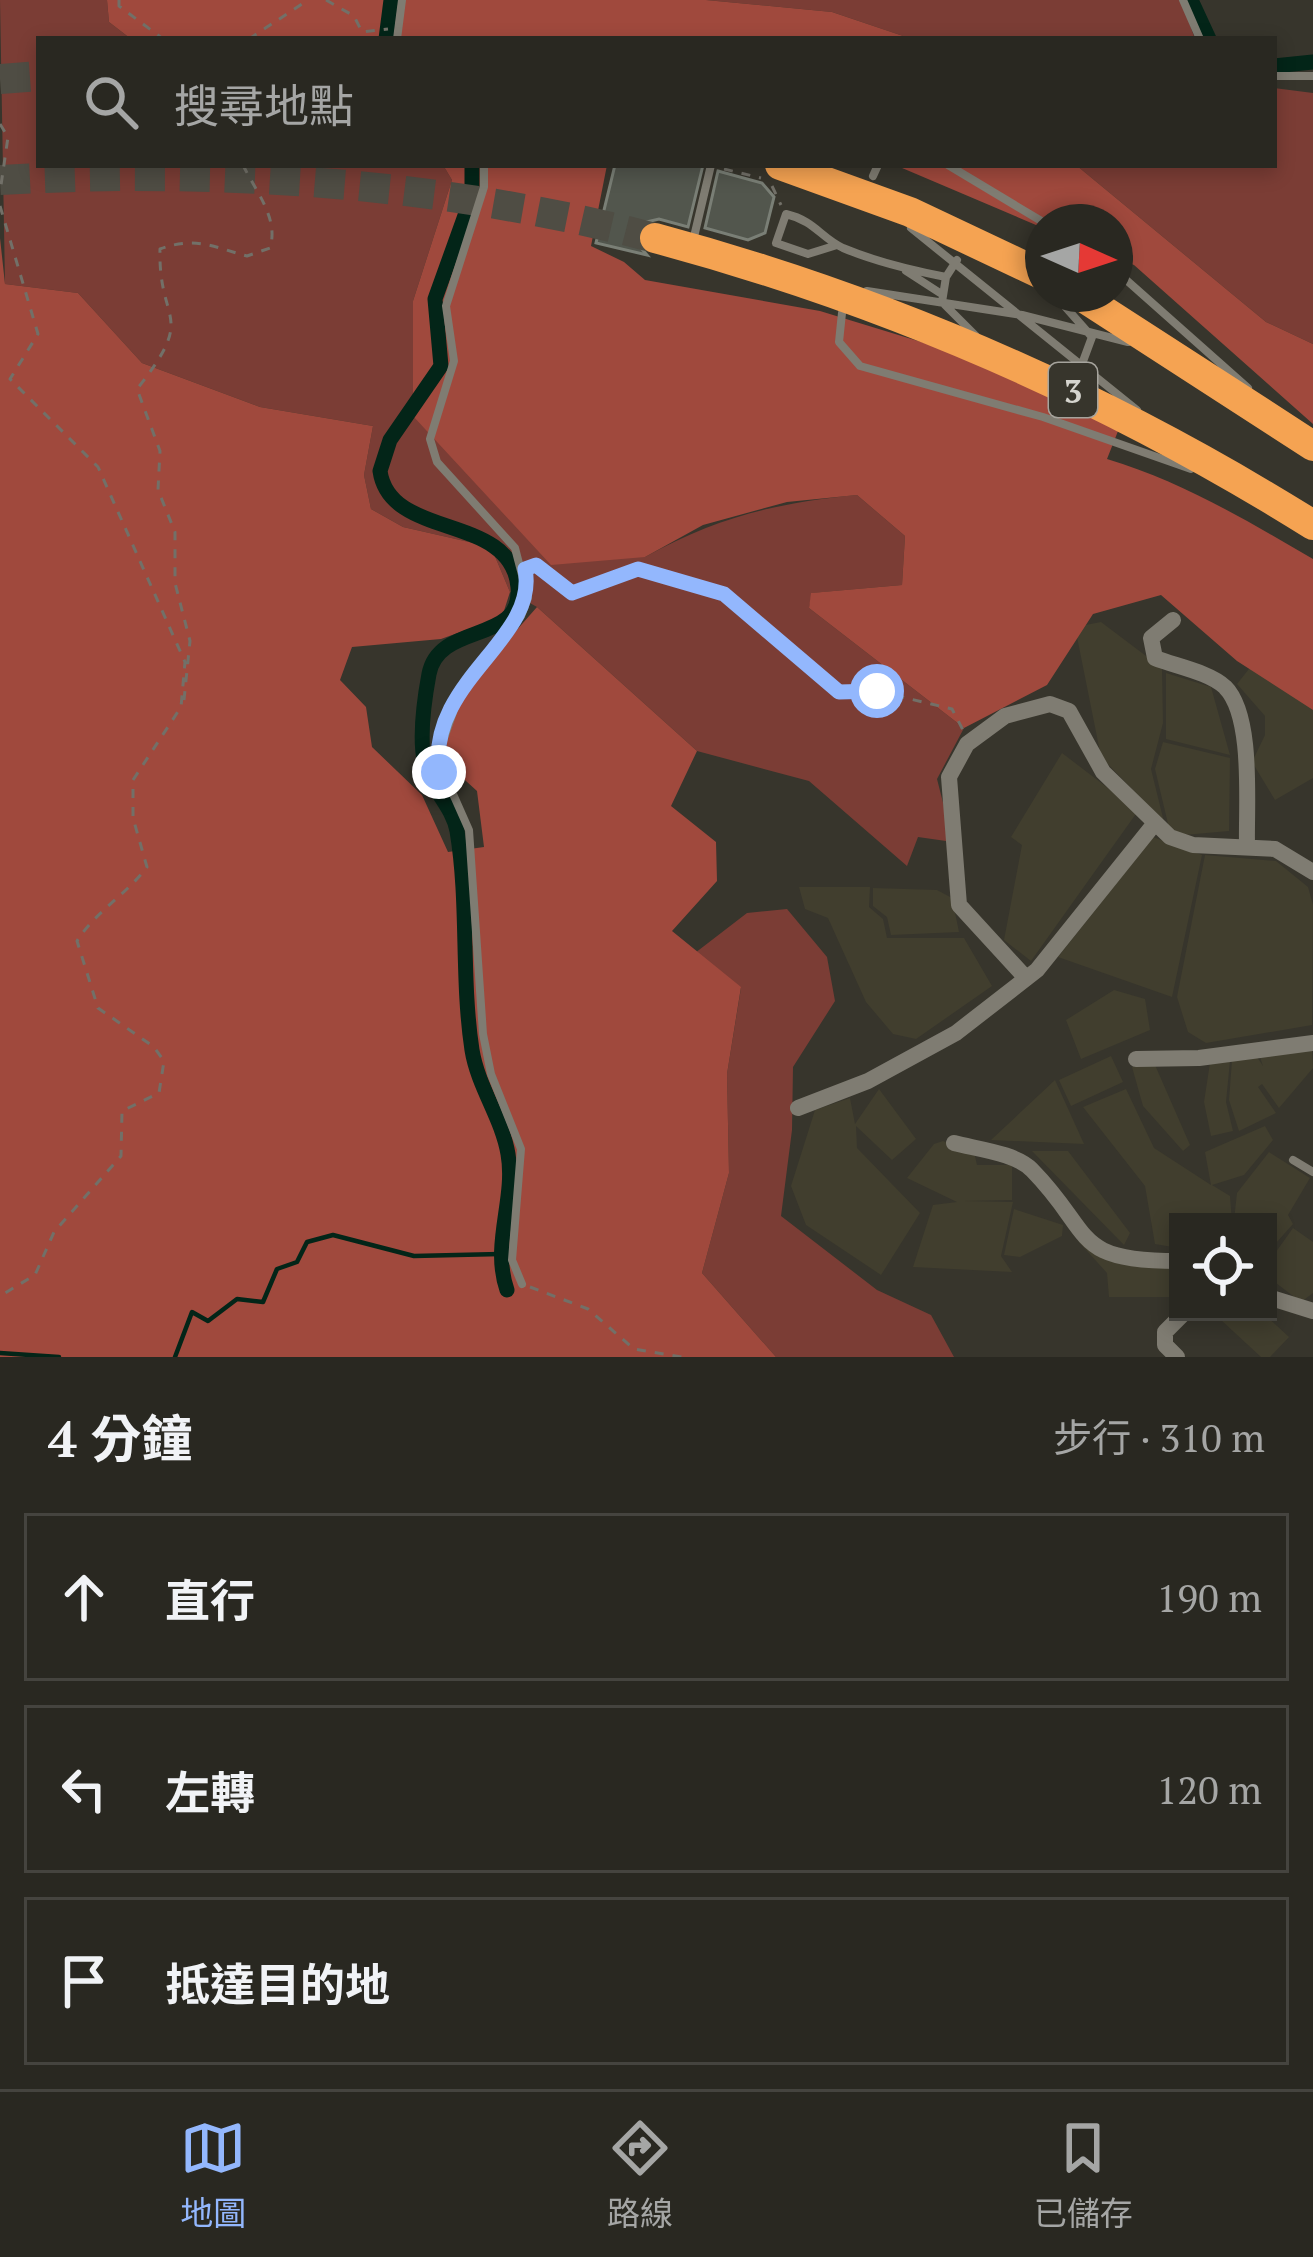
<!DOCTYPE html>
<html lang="zh-TW">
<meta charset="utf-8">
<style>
:root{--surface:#292821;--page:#31302a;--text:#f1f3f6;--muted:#a5a6a5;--line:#45443f;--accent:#93b7fd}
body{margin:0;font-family:"PT Serif","Noto Sans TC",serif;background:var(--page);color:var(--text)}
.controls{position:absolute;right:36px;bottom:36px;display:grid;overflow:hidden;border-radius:0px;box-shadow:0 6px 18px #0003}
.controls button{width:108px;height:108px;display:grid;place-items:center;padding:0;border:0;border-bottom:3px solid var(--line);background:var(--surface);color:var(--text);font:60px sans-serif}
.compass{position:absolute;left:1025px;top:204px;width:108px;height:108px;border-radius:50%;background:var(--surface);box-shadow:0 6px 18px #0003;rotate:93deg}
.stop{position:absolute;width:36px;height:36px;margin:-27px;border:9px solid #93b7fd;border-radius:50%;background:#fff}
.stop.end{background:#93b7fd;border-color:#fff;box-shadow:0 3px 12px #0008}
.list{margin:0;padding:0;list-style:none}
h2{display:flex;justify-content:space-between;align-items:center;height:156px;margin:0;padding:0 48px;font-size:51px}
h2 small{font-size:39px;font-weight:400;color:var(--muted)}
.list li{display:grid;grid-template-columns:78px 1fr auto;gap:36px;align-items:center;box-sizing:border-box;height:168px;margin:0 24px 24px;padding:0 24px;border:3px solid var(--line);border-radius:0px}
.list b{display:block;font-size:45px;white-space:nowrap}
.list em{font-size:39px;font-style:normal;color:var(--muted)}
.icon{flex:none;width:66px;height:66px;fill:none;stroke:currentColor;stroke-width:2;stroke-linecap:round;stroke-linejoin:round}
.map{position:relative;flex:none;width:1313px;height:1357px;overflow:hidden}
.search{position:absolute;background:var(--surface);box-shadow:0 6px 18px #0003;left:36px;right:36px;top:36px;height:132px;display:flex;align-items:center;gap:30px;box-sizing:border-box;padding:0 42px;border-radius:0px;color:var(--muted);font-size:45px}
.sheet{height:732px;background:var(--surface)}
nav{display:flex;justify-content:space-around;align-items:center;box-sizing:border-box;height:168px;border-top:3px solid var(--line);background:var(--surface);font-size:33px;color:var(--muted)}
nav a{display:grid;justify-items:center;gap:6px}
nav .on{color:var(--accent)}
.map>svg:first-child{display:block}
</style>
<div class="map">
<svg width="1313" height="1357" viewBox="0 0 1313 1357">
<rect width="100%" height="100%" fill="#37352c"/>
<path fill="#413e2e" d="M 1101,622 L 1162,668 L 1163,723 L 1151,769 L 1164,822 L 1101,757 L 1075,627 Z
M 1256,660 L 1313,695 L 1313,778 L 1275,800 L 1252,762 L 1265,735 L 1265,716 L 1237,684 Z
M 1166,673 L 1211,687 L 1230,755 L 1166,739 Z
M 1163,742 L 1230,758 L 1229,831 L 1184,835 L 1169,828 L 1155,769 Z
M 1062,753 L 1138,811 L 1031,961 L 1004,940 L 1022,845 L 1011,837 Z
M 1153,837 L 1202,855 L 1172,997 L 1058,957 Z
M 1205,855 L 1276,861 L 1308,887 L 1313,905 L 1312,1025 L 1206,1043 L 1188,1032 L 1177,997 Z
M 799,887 L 870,887 L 869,907 L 883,919 L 887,938 L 964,938 L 992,986 L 916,1039 L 893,1034 L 866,1002 L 828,918 L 805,909 Z
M 873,888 L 937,890 L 952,898 L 959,932 L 891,935 L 887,917 L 873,906 Z
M 1114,990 L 1145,999 L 1150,1030 L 1081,1059 L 1066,1020 Z
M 1256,1045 L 1312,1051 L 1313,1068 L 1279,1108 L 1262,1084 L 1258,1087 L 1276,1113 L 1239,1131 L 1229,1100 L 1232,1060 L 1255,1054 L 1263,1066 Z
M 1111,1056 L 1123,1082 L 1071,1106 L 1059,1080 Z
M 1230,1061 L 1226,1102 L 1233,1131 L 1211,1136 L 1204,1102 L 1210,1063 Z
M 1155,1065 L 1190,1145 L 1183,1151 L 1143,1106 L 1132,1067 Z
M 1055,1080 L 1084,1144 L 991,1140 Z
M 879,1089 L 916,1139 L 892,1160 L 856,1126 L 857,1148 L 920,1213 L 881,1275 L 806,1225 L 791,1186 L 815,1110 L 850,1098 L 855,1124 Z
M 1126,1089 L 1154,1148 L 1211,1185 L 1205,1152 L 1265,1126 L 1273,1140 L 1244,1175 L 1212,1185 L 1230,1196 L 1232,1222 L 1178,1222 L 1178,1248 L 1155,1244 L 1145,1186 L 1083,1107 Z
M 943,1141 L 975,1156 L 977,1165 L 1012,1165 L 1012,1200 L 965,1201 L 1013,1202 L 1001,1256 L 1012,1272 L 913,1267 L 933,1205 L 957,1202 L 907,1178 L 934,1144 Z
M 1032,1151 L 1068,1151 L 1130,1233 L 1124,1245 Z
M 1269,1152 L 1310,1178 L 1288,1215 L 1293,1224 L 1268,1252 L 1268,1222 L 1234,1220 L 1237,1193 Z
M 1014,1209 L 1063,1225 L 1062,1236 L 1020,1257 L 1004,1255 Z
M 1293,1228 L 1313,1242 L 1313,1293 L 1301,1302 L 1268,1277 L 1268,1263 Z
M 1078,1241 L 1118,1263 L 1175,1266 L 1174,1297 L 1109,1297 L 1107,1273 Z
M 1228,1312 L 1262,1312 L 1289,1337 L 1270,1357 L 1261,1357 L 1221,1320 Z"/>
<path fill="#7b3d35" d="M 0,0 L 107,0 L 109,22 L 131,39 L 39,39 L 39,165 L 443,165 L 452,180 L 413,301 L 413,416 L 645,557 C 717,517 776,503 857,495 L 905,536 L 902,585 L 812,593 L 809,608 L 964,728 L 937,779 L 953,842 L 918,837 L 907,866 L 809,781 L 697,751 L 537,607 L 510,592 L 491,547 L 403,527 L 371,509 L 364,475 L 373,426 L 260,407 L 142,363 L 78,293 L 5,284 Z
M 706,0 L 1181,0 L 1195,39 L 912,39 L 832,12 Z
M 1274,88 L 1313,93 L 1313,344 L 1266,322 L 1076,165 L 1274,165 Z
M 787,909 L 827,957 L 835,1001 L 793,1067 L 792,1130 L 781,1216 L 877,1290 L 931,1315 L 954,1357 L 776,1357 L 702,1273 L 729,1173 L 727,1074 L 741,988 L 695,953 L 747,913 Z"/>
<path fill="#a0493d" d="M 107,0 L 706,0 L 832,12 L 912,39 L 131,39 L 109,22 Z
M 443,165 L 607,165 L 591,246 L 624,262 L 645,280 L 820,311 L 954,352 L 1120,426 L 1107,459 C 1181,481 1246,520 1313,559 L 1313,710 L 1237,661 L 1161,595 L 1093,614 L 1047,685 L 964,728 L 809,608 L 811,593 L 902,585 L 905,536 L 857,495 L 787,502 L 703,525 L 645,557 L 551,565 L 413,416 L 413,301 L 452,180 Z
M 895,165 L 1076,165 L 1266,322 L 1313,344 L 1313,424 L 1134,265 L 1115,258 L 1115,222 L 1043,222 L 1043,228 Z
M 0,238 L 5,284 L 78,293 L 142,363 L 260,407 L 373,426 L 364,475 L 371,509 L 403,527 L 491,547 L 510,592 L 502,617 L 441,639 L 352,647 L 340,680 L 366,707 L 372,747 L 422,795 L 448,852 L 484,847 L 477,791 L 445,762 L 449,707 L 537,607 L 697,751 L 671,806 L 716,842 L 717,881 L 672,931 L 741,987 L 727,1074 L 729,1173 L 702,1273 L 776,1357 L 0,1357 Z"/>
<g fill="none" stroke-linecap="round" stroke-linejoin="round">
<path stroke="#032518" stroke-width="4.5" d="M 0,1353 L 59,1357
M 175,1357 L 192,1312 L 208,1321 L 237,1299 L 263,1302 L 277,1269 L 297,1262 L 307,1242 L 333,1235 L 414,1256 L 500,1254"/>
<path stroke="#032518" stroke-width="15" d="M 1191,0 L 1209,39
M 386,39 L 391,0
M 1274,66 L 1313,62
M 472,165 L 472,196 L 435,299 L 441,366 L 390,440 L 380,471 C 390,541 511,512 518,587 C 523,645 439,621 429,674 C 424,701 417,748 428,774 C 436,794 453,809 457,831 C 469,903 461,978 472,1050 C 478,1087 502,1118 508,1154 C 516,1199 491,1244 507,1290"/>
</g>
<path fill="#52564d" stroke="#7a7f76" stroke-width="3" d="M 615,165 L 703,165 L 688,227 L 659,219 L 642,223 L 636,242 L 647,255 L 596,243 Z
M 718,171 L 762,183 L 774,197 L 765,233 L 748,240 L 705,228 Z"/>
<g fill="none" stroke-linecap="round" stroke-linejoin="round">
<path stroke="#4f4d44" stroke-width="30" stroke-dasharray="30 15" stroke-linecap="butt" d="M 0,79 L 39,76
M 0,180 C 218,168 443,182 655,238"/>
<path stroke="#727068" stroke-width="3" stroke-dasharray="9 9" stroke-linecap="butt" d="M 119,0 L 119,6 L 163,39
M 326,0 L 354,16 L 362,32 L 388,29
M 249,39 L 308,0
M 0,124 L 8,137 L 0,192
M 724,169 L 761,178
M 772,186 L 781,205
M 0,206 L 38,334 L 10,379 L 98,467 L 185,662 L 181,707 L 133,780 L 133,818 L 147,867 C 126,895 95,912 77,941 L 98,1008 L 154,1047 L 164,1061 L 159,1093 L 122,1111 L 121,1156 L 54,1232 L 35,1275 L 0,1296
M 534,566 L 571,593 L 637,569 L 725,594 L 839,691 L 877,691 L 952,709 L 963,730
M 184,700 L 190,641 L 175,583 L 175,532 L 158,490 L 160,451 L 137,389 C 198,312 158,326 160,249 C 196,236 213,247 247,256 L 270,248 C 279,218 256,192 243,165
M 530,1287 L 588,1309 L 634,1349 L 682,1357"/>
<path stroke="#7f7c72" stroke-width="8" d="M 1183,0 L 1200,39
M 397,39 L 402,0
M 1274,76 L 1313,76
M 484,165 L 484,187 L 446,306 L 454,361 L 430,439 L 437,462 L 515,548 L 528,598 L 521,616 L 462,687 L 437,758 L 469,830 L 483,1034 L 491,1074 L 521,1149 L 512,1260 L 522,1284
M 948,165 L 1043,222
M 873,176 L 878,165
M 911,228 L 1137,410
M 693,241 L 711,165
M 837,245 L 808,254 L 776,243 L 786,214 C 815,221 820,237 843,248 C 876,262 910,270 946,277
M 957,260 L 946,277 L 942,302 L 976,336
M 1115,270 L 1248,388
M 906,271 L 940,293
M 867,291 L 1022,315 L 1128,342
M 1054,294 L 1092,337 L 1082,364
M 842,313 L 839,342 L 860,366 L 1043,417 L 1191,469
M 1293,1160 L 1313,1172"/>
<path stroke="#7f7c72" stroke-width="16" d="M 1173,620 L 1151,638 L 1155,658 C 1175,666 1209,672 1225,687 C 1254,716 1246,806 1247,845
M 1025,977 L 959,905 L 949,777 L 967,744 L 1005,716 L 1050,704 L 1069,711 L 1103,772 L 1170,837 L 1193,845 L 1275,849 L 1313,872
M 1136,1059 L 1199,1058 L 1313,1043
M 798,1108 L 868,1081 L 956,1033 L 1037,970 L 1155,823
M 954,1143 C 976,1149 1016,1153 1032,1170 C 1095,1234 1070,1261 1178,1261
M 1268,1297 L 1313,1311
M 1177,1357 L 1165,1345 L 1165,1332 L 1185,1312"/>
<path stroke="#f5a352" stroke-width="30" d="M 780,165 L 910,212 L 1043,275
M 655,238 C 890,301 1107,396 1313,525
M 1078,294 L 1313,446"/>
</g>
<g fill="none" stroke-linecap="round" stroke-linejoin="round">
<path stroke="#93b7fd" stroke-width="15" d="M 439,772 C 427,680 539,640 525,569 L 536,565 L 572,593 L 638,569 L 724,594 L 839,692 L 877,691"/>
</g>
<g text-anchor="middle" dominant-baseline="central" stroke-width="12" stroke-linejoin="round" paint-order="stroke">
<rect fill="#37352c" stroke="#a6a49d" stroke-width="3" x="1049" y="363" width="48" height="54" rx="9"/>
<g font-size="33" font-weight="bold" fill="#d5d4ce">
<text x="1073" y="390">3</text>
</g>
</g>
</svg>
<div class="controls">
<button><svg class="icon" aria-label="locate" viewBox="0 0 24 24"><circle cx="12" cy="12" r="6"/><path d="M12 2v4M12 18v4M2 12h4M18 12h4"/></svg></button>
</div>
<svg class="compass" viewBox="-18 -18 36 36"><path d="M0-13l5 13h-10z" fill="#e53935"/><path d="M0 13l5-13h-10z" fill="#a5a6a5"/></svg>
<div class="stop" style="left:877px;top:691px"></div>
<div class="stop end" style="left:439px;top:772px"></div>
<div class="search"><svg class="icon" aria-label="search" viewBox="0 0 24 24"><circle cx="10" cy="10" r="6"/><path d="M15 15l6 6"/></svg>搜尋地點</div>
</div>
<section class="sheet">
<h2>4 分鐘<small>步行 · 310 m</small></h2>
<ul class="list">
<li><svg class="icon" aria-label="ahead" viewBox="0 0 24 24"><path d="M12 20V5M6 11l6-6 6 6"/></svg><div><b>直行</b></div><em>190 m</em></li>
<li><svg class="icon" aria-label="left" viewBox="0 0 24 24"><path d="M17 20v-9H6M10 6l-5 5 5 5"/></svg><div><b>左轉</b></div><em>120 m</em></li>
<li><svg class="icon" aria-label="arrive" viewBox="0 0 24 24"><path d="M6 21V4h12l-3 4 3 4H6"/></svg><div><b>抵達目的地</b></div></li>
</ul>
</section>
<nav>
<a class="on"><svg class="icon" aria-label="map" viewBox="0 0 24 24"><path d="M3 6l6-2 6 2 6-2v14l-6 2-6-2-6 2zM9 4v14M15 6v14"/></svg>地圖</a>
<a><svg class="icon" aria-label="directions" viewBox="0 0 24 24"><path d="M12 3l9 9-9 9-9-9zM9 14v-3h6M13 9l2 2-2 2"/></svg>路線</a>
<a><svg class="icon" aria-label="saved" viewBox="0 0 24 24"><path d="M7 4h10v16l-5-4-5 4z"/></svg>已儲存</a>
</nav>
